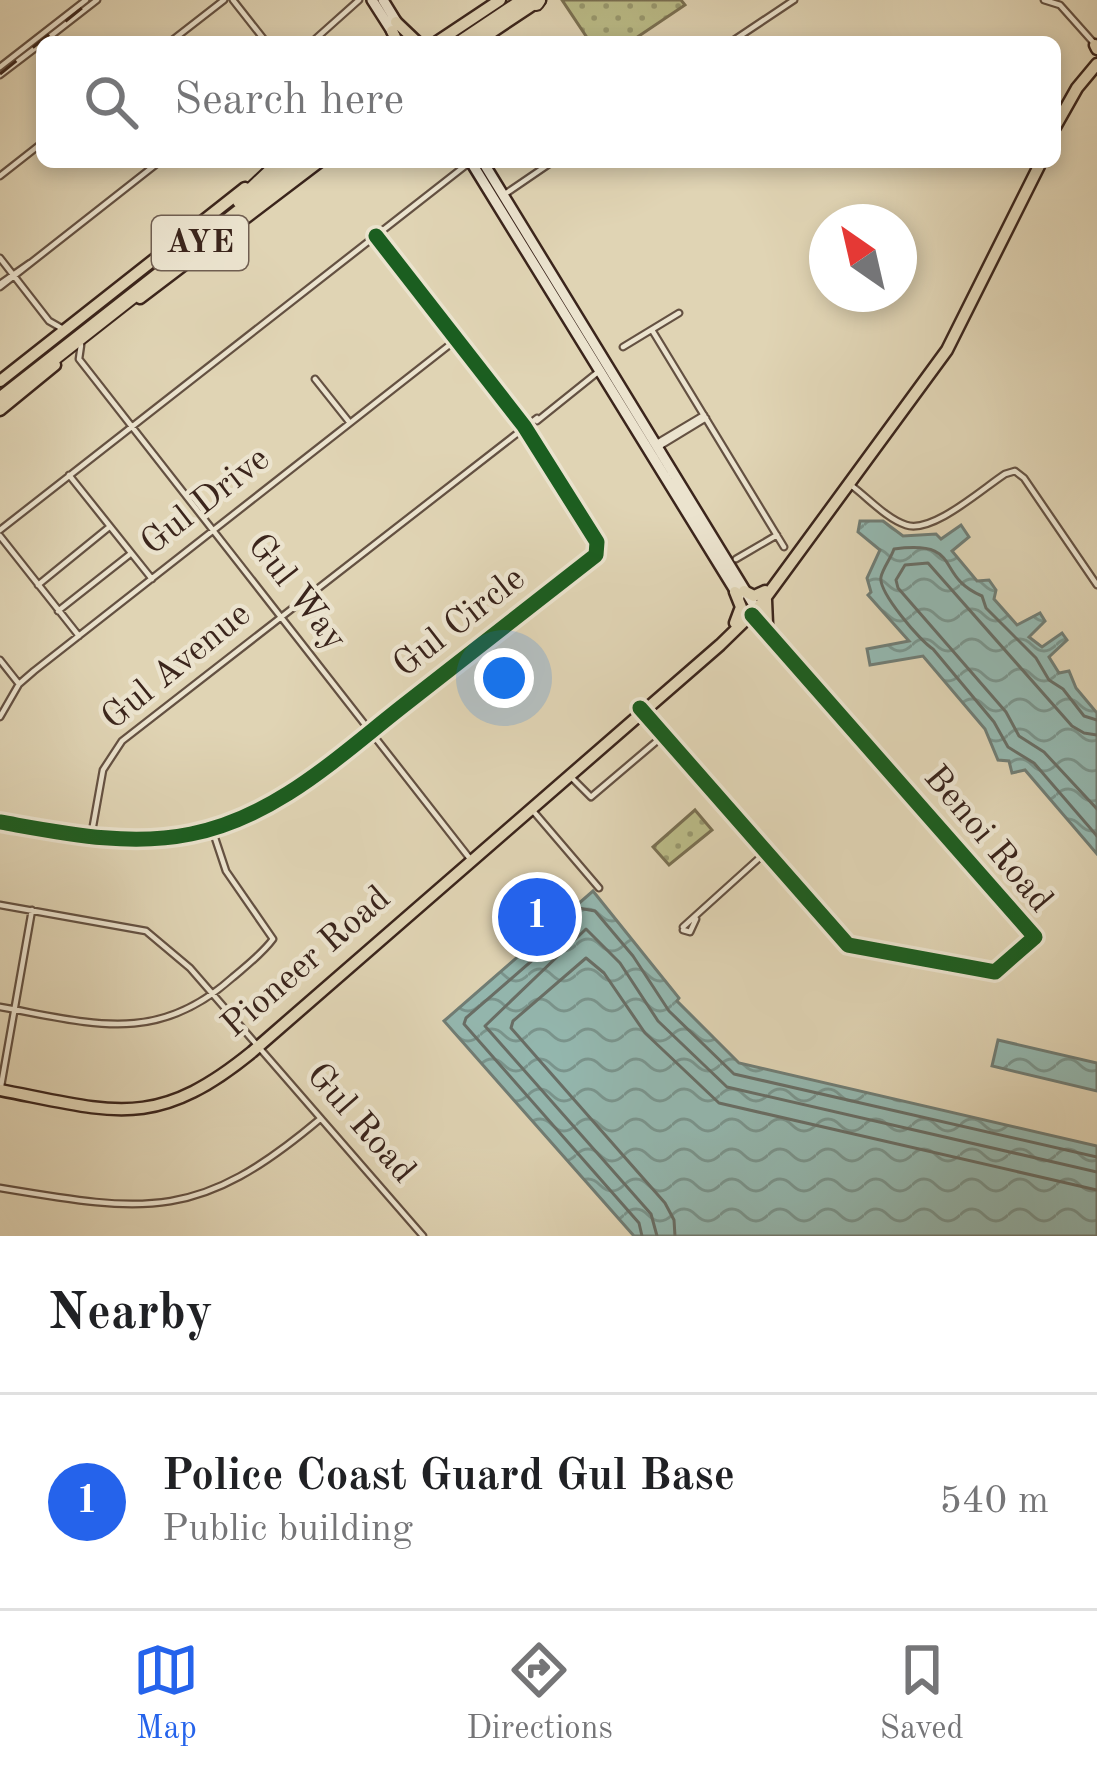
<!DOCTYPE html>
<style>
:root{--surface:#fff;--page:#f6f6f6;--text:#202124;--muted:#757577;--line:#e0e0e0;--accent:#2563eb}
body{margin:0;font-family:"Old Standard TT",serif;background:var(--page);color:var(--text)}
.compass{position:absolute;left:809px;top:204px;width:108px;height:108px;border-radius:50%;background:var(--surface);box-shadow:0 6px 18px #0003;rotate:326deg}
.you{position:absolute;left:504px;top:678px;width:42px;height:42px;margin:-30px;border:9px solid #fff;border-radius:50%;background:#1a73e8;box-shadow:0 0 0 18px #1a73e833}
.badge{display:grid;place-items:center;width:78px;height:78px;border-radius:50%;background:var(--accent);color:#fff;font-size:39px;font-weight:700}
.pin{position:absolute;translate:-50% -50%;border:6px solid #fff;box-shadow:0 3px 12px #0006}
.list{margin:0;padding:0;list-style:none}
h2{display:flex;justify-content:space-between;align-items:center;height:156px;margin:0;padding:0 48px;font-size:51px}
h2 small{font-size:39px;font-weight:400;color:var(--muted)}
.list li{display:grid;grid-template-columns:78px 1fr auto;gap:36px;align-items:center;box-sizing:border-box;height:216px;padding:0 48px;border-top:3px solid var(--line)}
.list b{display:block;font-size:45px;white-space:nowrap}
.list p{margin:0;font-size:39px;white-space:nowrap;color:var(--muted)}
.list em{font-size:39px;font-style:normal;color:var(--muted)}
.icon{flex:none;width:66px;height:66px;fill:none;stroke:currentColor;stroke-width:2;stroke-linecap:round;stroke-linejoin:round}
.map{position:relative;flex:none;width:1097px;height:1236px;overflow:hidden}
.search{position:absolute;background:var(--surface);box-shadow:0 6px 18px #0003;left:36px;right:36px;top:36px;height:132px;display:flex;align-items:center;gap:30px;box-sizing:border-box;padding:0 42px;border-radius:18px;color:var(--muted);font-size:45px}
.sheet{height:372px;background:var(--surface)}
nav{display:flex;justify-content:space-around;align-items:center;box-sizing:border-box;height:168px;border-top:3px solid var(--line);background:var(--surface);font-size:33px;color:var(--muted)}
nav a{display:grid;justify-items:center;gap:6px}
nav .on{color:var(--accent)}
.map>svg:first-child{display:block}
</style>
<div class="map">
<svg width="1097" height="1236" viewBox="0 0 1097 1236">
<defs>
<pattern id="grass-dots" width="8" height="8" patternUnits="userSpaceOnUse" patternTransform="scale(3)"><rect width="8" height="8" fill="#babb87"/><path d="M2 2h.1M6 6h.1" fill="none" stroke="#98986e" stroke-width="1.8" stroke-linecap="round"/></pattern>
<pattern id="water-waves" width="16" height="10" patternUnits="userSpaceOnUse" patternTransform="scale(3)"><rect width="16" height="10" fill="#94b8b0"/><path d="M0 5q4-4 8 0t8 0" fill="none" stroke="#7a958e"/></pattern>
</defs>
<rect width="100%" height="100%" fill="#e0d4b4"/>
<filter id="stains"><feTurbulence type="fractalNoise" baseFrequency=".00167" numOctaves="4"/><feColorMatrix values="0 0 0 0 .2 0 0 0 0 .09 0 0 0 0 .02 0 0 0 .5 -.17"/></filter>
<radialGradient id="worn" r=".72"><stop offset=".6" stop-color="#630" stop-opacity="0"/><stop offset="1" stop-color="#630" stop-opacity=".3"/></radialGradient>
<path fill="url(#grass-dots)" stroke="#7a7052" stroke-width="3" d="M 562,0 L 681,0 L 685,5 L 630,42 L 590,42 Z
M 695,810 L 712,830 L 669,865 L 653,847 Z"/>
<path fill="url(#water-waves)" stroke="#707d75" stroke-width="3" d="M 860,521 L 883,521 L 903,536 L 936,534 L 941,539 L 961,525 L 969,537 L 952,551 L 977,581 L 989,580 L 996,590 L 994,599 L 1017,625 L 1040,613 L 1045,621 L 1029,637 L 1042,647 L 1062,633 L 1067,640 L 1049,657 L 1059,673 L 1069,671 L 1076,688 L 1097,713 L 1097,854 L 1025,770 L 1012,773 L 1009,761 L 998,760 L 985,729 L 923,656 L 870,665 L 867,649 L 909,641 L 868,595 L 871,592 L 867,578 L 880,550 L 858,532 Z
M 593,891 L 679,998 L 677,1001 L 739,1063 L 1097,1146 L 1097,1236 L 634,1236 L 444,1021 Z
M 998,1040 L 1097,1063 L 1097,1091 L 992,1066 Z"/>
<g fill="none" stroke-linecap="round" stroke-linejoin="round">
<path stroke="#686e66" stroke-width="3" d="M 1097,720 L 1084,716 L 1063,689 L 1049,680 L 1036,658 L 986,608 L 982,596 C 933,575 965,540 894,549 C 891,558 883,568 881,577 C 878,592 921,642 933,649 L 994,722 L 1008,747 L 1034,763 L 1097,836
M 1097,735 L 1084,733 L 1072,726 L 928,563 L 905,565 L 896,580 L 898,588 L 1006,712 L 1019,736 L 1044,752 L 1097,809
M 642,1236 L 639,1223 L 464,1024 L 466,1018 L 566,931 L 568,912 L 573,907 L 595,911 L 633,956 L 669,1011 L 734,1074 L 1097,1157
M 657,1236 L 651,1214 L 485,1026 L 586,929 L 620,963 L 658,1021 L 727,1087 L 1097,1172
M 675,1236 L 674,1220 L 665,1203 L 511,1028 L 513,1021 L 586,958 L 604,973 L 645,1033 L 719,1103 L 1097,1190"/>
<defs>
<path id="minor" d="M 233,0 L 266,42
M 1044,0 L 1060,5 L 1093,42
M 43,42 L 97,0
M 170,42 L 224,0
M 312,42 L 359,0
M 731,42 L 794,0
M 0,67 L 86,0
M 0,75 L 42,43
M 0,176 L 42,143
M 505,194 L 552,162
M 0,258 L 49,321 L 63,329
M 0,284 L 30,263
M 0,287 L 159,162
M 652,330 L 784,547
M 81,345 L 79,359 L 471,860
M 623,347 L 679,313
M 315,379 L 350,423
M 537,421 L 598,372
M 657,443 L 704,415
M 660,446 L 706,418
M 69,475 L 152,579
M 852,486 C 868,498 887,519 906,525 C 932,534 982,489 1005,474 L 1015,471 L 1024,478 L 1097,585
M 0,530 L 470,162
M 0,536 L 79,636
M 736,559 L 777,535
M 38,585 L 108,528
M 757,610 L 785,648
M 58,611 L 129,555
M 0,660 L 19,684
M 644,713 L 848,945 L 991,974 L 1035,937 L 752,615
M 0,717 L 19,684 L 34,671 L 457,339
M 570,776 L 591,797 L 664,735
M 534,812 L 599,888
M 0,822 C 63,833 128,847 191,834 C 277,817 341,754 408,702 C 470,653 533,604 596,555 L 597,542 L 524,426 L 376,236
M 91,837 L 103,770 L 122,741 L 537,418
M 0,905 L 146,931 L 190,968 L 423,1236
M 683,927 L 766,852
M 683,930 L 690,932 L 696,919
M 0,1007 C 91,1023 156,1046 232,978 C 246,966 262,954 273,939 L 226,871 L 212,829
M 1,1086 L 32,910
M 0,1188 C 149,1213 199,1221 320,1119"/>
<path id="secondary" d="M 372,0 L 395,36
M 383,0 L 399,26
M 471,162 L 739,597
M 483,162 L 757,610"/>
<path id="primary" d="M 396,22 L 417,42
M 392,31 L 397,42
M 437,42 L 500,0
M 477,42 L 540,0
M 1095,45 L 1097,49
M 1055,127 L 1077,88 L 1097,64
M 140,298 L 319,162
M 0,381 L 245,188
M 0,410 L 55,365
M 744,591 L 754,596 L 765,591
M 766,600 L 767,624
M 735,623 L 741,607 L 735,592
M 0,1090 C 114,1112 155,1131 252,1052 L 720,645 L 758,608 L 947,350 L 1041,162"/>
<path id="motorway" d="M 536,3 L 538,0
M 462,42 L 525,0
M 240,201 L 281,162
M 0,400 L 303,162"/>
</defs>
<use href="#minor" stroke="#645142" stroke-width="9"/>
<use href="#secondary" stroke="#3b251c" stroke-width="14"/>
<use href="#primary" stroke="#3b251c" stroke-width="15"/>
<use href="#motorway" stroke="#3b251c" stroke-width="18"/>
<use href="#minor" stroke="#ebe3ce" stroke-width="4.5"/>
<use href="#secondary" stroke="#ebe3ce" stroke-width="9"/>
<use href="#primary" stroke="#e0d4b4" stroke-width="10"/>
<use href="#motorway" stroke="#e0d4b4" stroke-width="14"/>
<path stroke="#3b251c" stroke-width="3" stroke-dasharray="21 21" stroke-linecap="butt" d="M 0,74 L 92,0"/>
<defs>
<path id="cycleway" d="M 640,708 L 848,945 L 995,972 L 1035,937 L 752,615
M 0,822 C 63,833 128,847 191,834 C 277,817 341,754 408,702 C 470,653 533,604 596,555 L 597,542 L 524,426 L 376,236"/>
</defs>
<use href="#cycleway" stroke="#ebe3ce" stroke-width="22"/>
<use href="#cycleway" stroke="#1b5e20" stroke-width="15"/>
</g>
<g text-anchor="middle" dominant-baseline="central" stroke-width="9" stroke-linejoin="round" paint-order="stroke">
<rect fill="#ebe3ce" stroke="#705e51" stroke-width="3" x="152" y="216" width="96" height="54" rx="9"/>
<g font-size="33" font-weight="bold" fill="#3b251c">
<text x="200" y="243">AYE</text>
</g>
<g font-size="36" fill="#3b251c" stroke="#ebe3ce">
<text transform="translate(206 502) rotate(-38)">Gul Drive</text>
<text transform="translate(296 593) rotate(52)">Gul Way</text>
<text transform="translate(460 623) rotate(-38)">Gul Circle</text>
<text transform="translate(177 667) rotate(-39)">Gul Avenue</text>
<text transform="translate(987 840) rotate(50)">Benoi Road</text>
<text transform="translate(307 963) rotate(-41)">Pioneer Road</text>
<text transform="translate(360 1124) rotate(49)">Gul Road</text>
</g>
</g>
<rect width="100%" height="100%" filter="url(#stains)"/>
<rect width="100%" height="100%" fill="url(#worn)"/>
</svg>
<svg class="compass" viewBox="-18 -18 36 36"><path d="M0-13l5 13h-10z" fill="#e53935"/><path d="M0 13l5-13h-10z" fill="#757577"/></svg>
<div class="you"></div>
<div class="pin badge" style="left:537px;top:917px">1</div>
<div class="search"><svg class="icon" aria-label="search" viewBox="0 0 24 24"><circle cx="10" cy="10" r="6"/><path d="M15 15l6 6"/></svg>Search here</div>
</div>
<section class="sheet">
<h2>Nearby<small></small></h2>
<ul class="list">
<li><span class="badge">1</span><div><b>Police Coast Guard Gul Base</b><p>Public building</p></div><em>540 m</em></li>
</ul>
</section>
<nav>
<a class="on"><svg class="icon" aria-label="map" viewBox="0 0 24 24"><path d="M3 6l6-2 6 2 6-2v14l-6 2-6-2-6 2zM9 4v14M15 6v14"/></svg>Map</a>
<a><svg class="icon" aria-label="directions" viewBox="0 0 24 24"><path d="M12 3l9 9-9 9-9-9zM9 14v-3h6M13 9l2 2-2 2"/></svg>Directions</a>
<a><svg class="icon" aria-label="saved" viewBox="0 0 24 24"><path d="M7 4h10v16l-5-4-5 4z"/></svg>Saved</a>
</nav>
